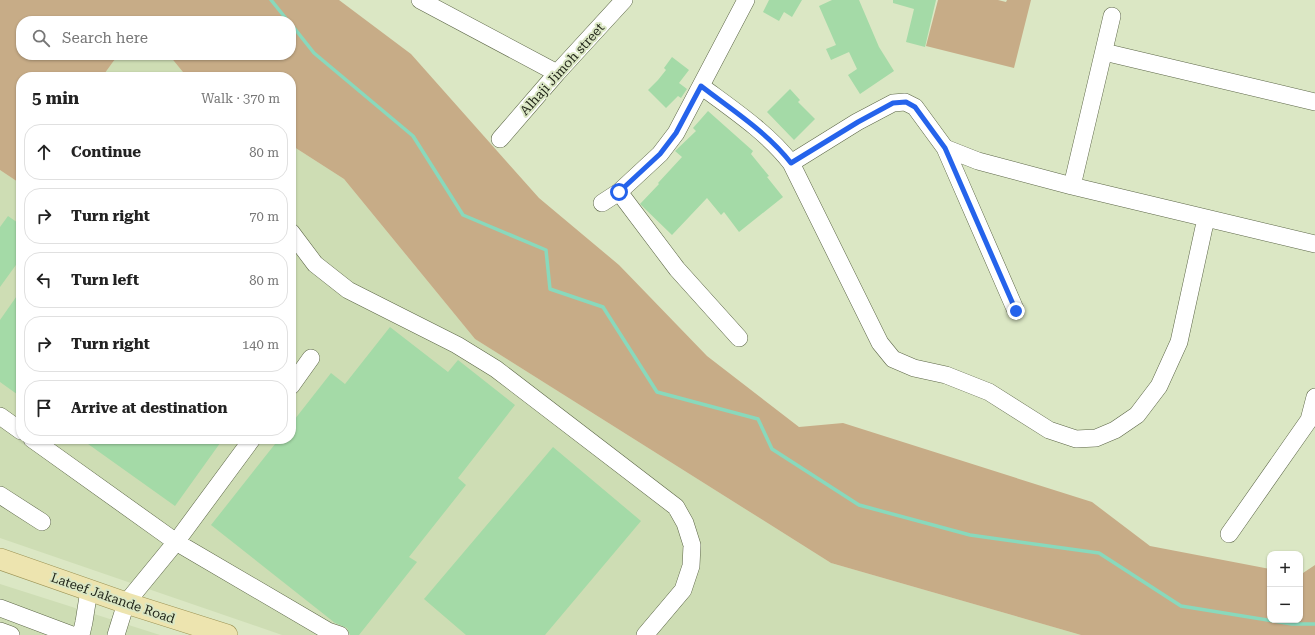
<!DOCTYPE html>
<meta charset="utf-8">
<style>
:root{--surface:#fff;--page:#f2f2f2;--text:#222;--muted:#767676;--line:#e0e0e0}
body{margin:0;font-family:"Roboto Serif",serif;background:var(--page);color:var(--text)}
.controls{position:absolute;right:12px;bottom:12px;display:grid;overflow:hidden;border-radius:8px;box-shadow:0 1px 3px #0004}
.controls button{width:36px;height:36px;display:grid;place-items:center;padding:0;border:0;border-bottom:1px solid var(--line);background:var(--surface);color:var(--text);font:20px sans-serif}
.stop{position:absolute;width:12px;height:12px;margin:-9px;border:3px solid #2563eb;border-radius:50%;background:#fff}
.stop.end{background:#2563eb;border-color:#fff;box-shadow:0 1px 4px #0008}
.list{margin:0;padding:0;list-style:none}
h2{display:flex;justify-content:space-between;align-items:center;height:52px;margin:0;padding:0 16px;font-size:17px}
h2 small{font-size:13px;font-weight:400;color:var(--muted)}
.list li{display:grid;grid-template-columns:26px 1fr auto;gap:12px;align-items:center;box-sizing:border-box;height:56px;margin:0 8px 8px;padding:0 8px;border:1px solid var(--line);border-radius:16px}
.list b{display:block;font-size:15px;white-space:nowrap}
.list em{font-size:13px;font-style:normal;color:var(--muted)}
.icon{flex:none;width:22px;height:22px;fill:none;stroke:currentColor;stroke-width:2;stroke-linecap:round;stroke-linejoin:round}
.map{position:relative;flex:none;width:1315px;height:635px;overflow:hidden}
.search{position:absolute;background:var(--surface);box-shadow:0 1px 3px #0004;left:16px;top:16px;width:280px;height:44px;display:flex;align-items:center;gap:10px;box-sizing:border-box;padding:0 14px;border-radius:16px;color:var(--muted);font-size:15px}
.panel{position:absolute;background:var(--surface);box-shadow:0 1px 3px #0004;left:16px;top:72px;width:280px;height:372px;border-radius:16px}
.map>svg:first-child{display:block}
</style>
<div class="map">
<svg width="1315" height="635" viewBox="0 0 1315 635">
<rect width="100%" height="100%" fill="#dbe7c4"/>
<path fill="#ceddb4" d="M 118,55 L 169,55 L 187,77 L 102,77 Z
M 291,145 L 344,179 L 475,339 L 831,563 L 1081,635 L 282,635 L 0,538 L 0,170 L 21,184 L 21,439 L 291,439 Z
M 0,584 L 160,635 L 0,635 Z"/>
<path fill="#c7ac87" d="M 0,0 L 339,0 L 411,54 L 539,198 L 619,265 L 707,356 L 799,427 L 843,423 L 1092,502 L 1150,546 L 1270,569 L 1270,620 L 1300,620 L 1300,575 L 1315,565 L 1315,635 L 1081,635 L 831,563 L 475,339 L 344,179 L 291,145 L 291,77 L 187,77 L 169,55 L 291,55 L 291,21 L 21,21 L 21,55 L 118,55 L 102,77 L 21,77 L 21,184 L 0,170 Z
M 938,0 L 998,0 L 1006,2 L 1007,0 L 1031,0 L 1014,68 L 926,46 Z"/>
<g fill="none" stroke-linecap="round" stroke-linejoin="round">
<path stroke="#89d9bc" stroke-width="3.5" d="M 271,0 L 288,21
M 291,24 L 314,53 L 413,136 L 463,215 L 546,250 L 550,289 L 603,307 L 657,392 L 758,419 L 772,449 L 859,505 L 970,535 L 1099,553 L 1181,606 L 1292,624 L 1315,624"/>
</g>
<path fill="#a4daa7" d="M 769,0 L 802,0 L 792,17 L 784,12 L 779,21 L 763,12 Z
M 832,0 L 859,0 L 879,47 L 894,71 L 860,94 L 848,75 L 857,69 L 849,52 L 831,60 L 826,49 L 836,45 L 819,6 Z
M 893,0 L 936,0 L 925,47 L 906,42 L 914,9 L 893,3 Z
M 672,57 L 689,70 L 679,83 L 687,89 L 681,98 L 678,96 L 666,108 L 648,90 L 658,80 L 666,70 L 664,68 Z
M 790,89 L 800,100 L 798,102 L 815,119 L 794,140 L 767,112 Z
M 708,111 L 753,151 L 751,154 L 769,176 L 767,177 L 783,197 L 739,232 L 724,212 L 721,215 L 707,198 L 672,235 L 640,204 L 659,184 L 658,183 L 682,157 L 675,151 L 696,131 L 693,128 Z
M 8,216 L 21,225 L 21,258 L 0,287 L 0,227 Z
M 21,290 L 21,397 L 0,382 L 0,320 Z
M 390,327 L 448,372 L 458,360 L 515,405 L 458,478 L 466,485 L 409,557 L 417,562 L 359,635 L 350,635 L 347,628 L 335,623 L 211,525 L 279,439 L 291,439 L 291,424 L 331,373 L 345,384 Z
M 81,439 L 223,439 L 175,506 Z
M 553,447 L 641,521 L 545,635 L 466,635 L 424,599 Z"/>
<g fill="none" stroke-linecap="round" stroke-linejoin="round">
<defs>
<path id="minor" d="M 420,0 L 557,73
M 1104,52 L 1315,102
M 701,86 C 732,109 768,133 791,163 L 880,343 L 893,359 L 914,368 L 946,375 L 989,392 L 1049,430 L 1076,439 L 1096,438 L 1115,430 L 1137,415 L 1159,386 L 1179,342 L 1206,218
M 500,139 L 557,73 L 624,0
M 945,148 L 1016,311
M 791,163 L 857,122 L 893,103 L 905,102 L 915,107 L 945,148 L 978,161 L 1072,186 L 1315,244
M 1072,186 L 1112,16
M 619,192 L 677,269 L 739,338
M 602,203 L 619,192 L 660,154 L 676,133 L 746,0
M 291,232 L 315,264 L 348,290 L 457,345 L 496,369 L 676,507 L 685,523 L 692,545 L 691,566 L 683,590 L 645,635
M 291,386 L 311,358
M 0,416 L 21,431
M 32,439 L 176,542 L 328,631 L 340,635
M 0,495 L 42,522
M 1229,534 L 1309,420 L 1315,397
M 0,608 L 72,635
M 0,631 L 11,635
M 81,635 L 84,622 L 89,590
M 116,635 L 126,603 L 176,542 L 252,439"/>
<path id="major" d="M 0,559 L 126,603 L 227,635"/>
</defs>
<use href="#minor" stroke="#5c6647" stroke-width="18"/>
<use href="#major" stroke="#9d9456" stroke-width="22"/>
<use href="#minor" stroke="#fff" stroke-width="17"/>
<use href="#major" stroke="#ede4af" stroke-width="21"/>
</g>
<g fill="none" stroke-linecap="round" stroke-linejoin="round">
<path stroke="#2563eb" stroke-width="5" d="M 619,192 L 660,154 L 676,133 L 701,86 C 732,110 767,132 791,163 L 858,122 L 893,103 L 906,102 L 915,107 L 945,148 L 1016,311"/>
</g>
<g text-anchor="middle" dominant-baseline="central" stroke-width="4" stroke-linejoin="round" paint-order="stroke">
<g font-size="13" fill="#1e2216" stroke="#dbe7c4">
<text transform="translate(562 69) rotate(-48)">Alhaji Jimoh street</text>
<text transform="translate(113 598) rotate(19)">Lateef Jakande Road</text>
</g>
</g>
</svg>
<div class="controls">
<button>+</button>
<button>−</button>
</div>
<div class="stop" style="left:619px;top:192px"></div>
<div class="stop end" style="left:1016px;top:311px"></div>
<div class="search"><svg class="icon" aria-label="search" viewBox="0 0 24 24"><circle cx="10" cy="10" r="6"/><path d="M15 15l6 6"/></svg>Search here</div>
<section class="panel">
<h2>5 min<small>Walk · 370 m</small></h2>
<ul class="list">
<li><svg class="icon" aria-label="ahead" viewBox="0 0 24 24"><path d="M12 20V5M6 11l6-6 6 6"/></svg><div><b>Continue</b></div><em>80 m</em></li>
<li><svg class="icon" aria-label="right" viewBox="0 0 24 24"><path d="M7 20v-9h11M14 6l5 5-5 5"/></svg><div><b>Turn right</b></div><em>70 m</em></li>
<li><svg class="icon" aria-label="left" viewBox="0 0 24 24"><path d="M17 20v-9H6M10 6l-5 5 5 5"/></svg><div><b>Turn left</b></div><em>80 m</em></li>
<li><svg class="icon" aria-label="right" viewBox="0 0 24 24"><path d="M7 20v-9h11M14 6l5 5-5 5"/></svg><div><b>Turn right</b></div><em>140 m</em></li>
<li><svg class="icon" aria-label="arrive" viewBox="0 0 24 24"><path d="M6 21V4h12l-3 4 3 4H6"/></svg><div><b>Arrive at destination</b></div></li>
</ul>
</section>
</div>
